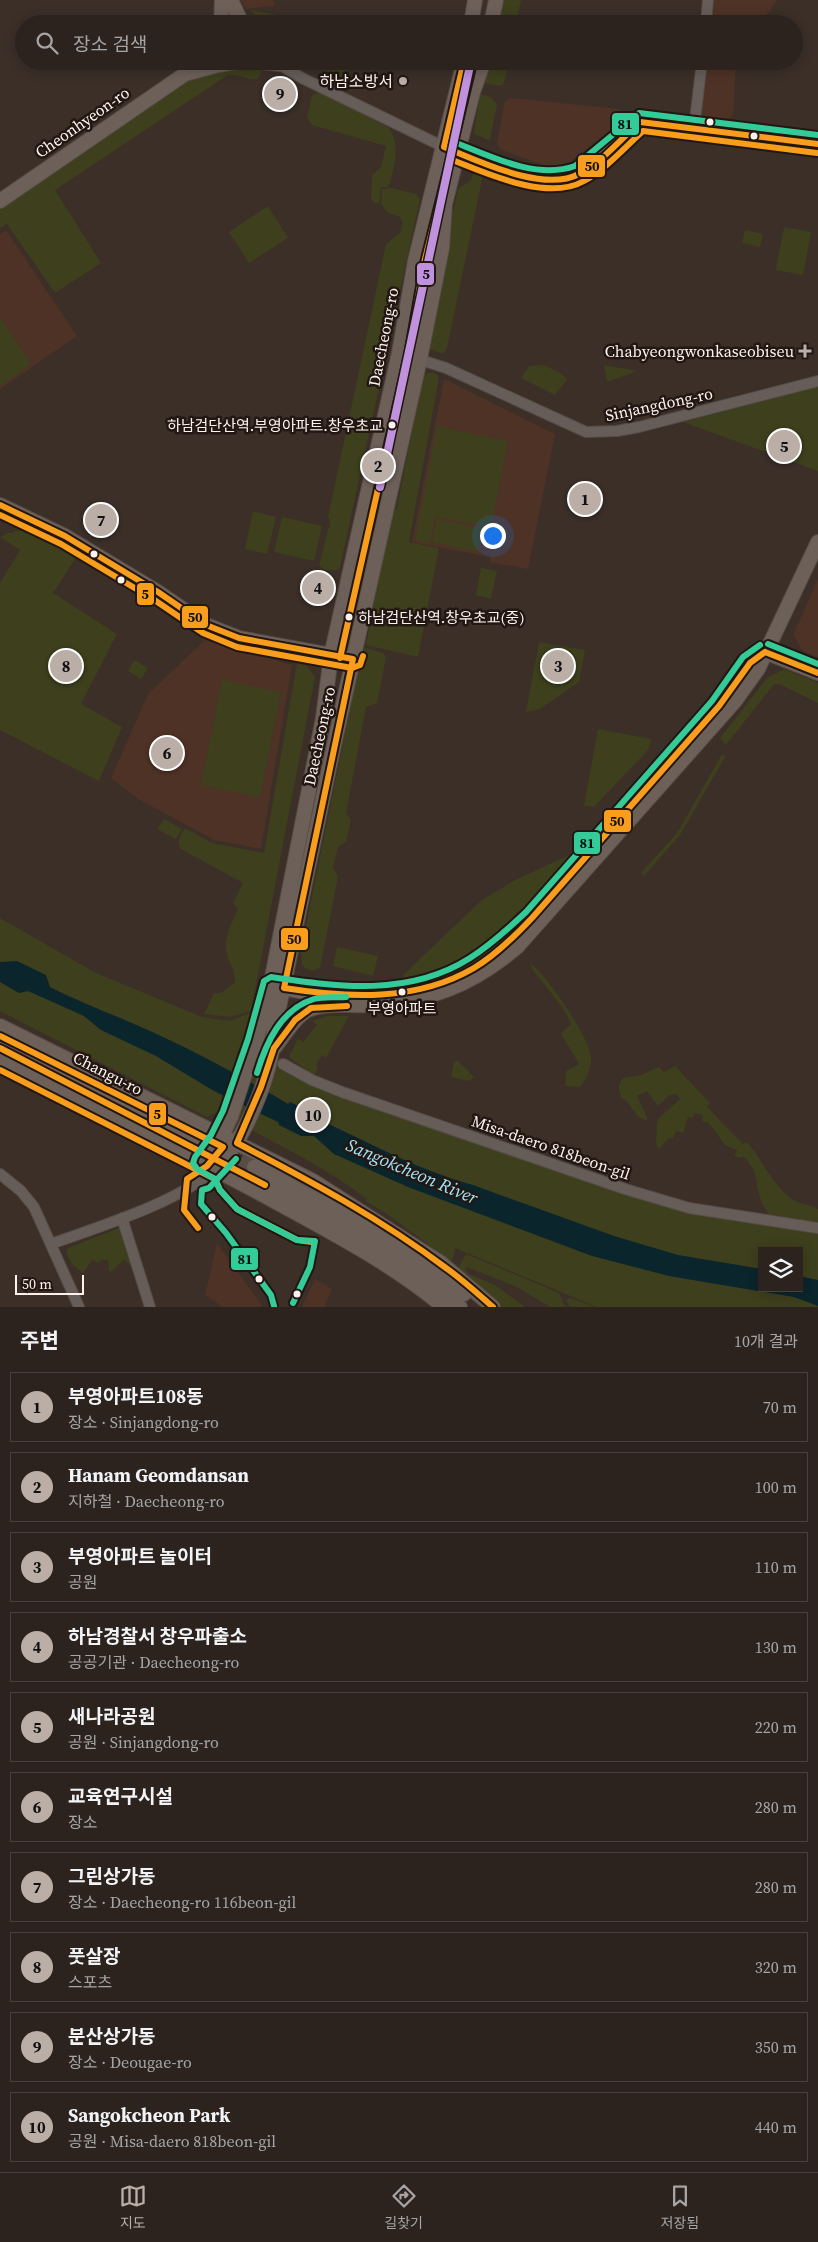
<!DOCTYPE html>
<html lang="ko">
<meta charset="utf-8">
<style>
:root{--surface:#2c231e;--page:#342b27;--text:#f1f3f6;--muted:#a6a4a4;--line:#48403c;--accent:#baaea7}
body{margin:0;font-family:"Source Serif 4","Noto Sans KR",serif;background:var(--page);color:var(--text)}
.controls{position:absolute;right:15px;bottom:15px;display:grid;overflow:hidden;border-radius:0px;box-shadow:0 2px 12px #0003}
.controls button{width:45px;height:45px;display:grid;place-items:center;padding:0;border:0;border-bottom:1px solid var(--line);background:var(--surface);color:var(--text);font:25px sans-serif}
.scale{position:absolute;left:15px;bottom:12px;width:69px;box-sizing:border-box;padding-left:5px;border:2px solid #fff2ec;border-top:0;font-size:14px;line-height:18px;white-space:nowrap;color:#fff2ec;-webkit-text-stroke:4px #221712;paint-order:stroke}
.you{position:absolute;left:492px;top:535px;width:18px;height:18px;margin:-12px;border:4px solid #fff;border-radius:50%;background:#1a73e8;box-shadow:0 0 0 8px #1a73e833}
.badge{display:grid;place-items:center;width:32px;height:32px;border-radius:50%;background:var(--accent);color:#111;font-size:16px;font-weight:700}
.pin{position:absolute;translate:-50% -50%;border:2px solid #fff;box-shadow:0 1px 5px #0006}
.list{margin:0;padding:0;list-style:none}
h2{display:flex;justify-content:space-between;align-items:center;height:65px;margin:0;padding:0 20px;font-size:21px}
h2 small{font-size:16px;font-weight:400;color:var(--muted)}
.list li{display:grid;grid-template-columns:32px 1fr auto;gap:15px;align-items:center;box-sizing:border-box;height:70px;margin:0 10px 10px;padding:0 10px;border:1px solid var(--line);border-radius:0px}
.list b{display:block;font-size:19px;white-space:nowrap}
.list p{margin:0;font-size:16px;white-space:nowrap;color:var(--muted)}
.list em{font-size:16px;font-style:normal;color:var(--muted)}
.icon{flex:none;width:28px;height:28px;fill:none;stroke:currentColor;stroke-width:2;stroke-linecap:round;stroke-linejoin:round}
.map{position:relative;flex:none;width:818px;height:1307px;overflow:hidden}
.search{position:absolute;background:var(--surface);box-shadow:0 2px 12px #0003;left:15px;right:15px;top:15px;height:55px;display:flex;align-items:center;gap:12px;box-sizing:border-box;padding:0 18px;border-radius:28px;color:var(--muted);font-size:19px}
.sheet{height:865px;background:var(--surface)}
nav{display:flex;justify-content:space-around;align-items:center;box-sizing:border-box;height:70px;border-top:1px solid var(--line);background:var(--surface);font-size:14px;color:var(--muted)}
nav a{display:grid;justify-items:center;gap:2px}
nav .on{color:var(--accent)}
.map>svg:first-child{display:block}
</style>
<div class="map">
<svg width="818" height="1307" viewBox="0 0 818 1307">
<rect width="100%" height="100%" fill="#3b2f28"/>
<path fill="#4e3225" d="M 241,0 L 273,0 L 274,6 L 246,9 Z
M 711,0 L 777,0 L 760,24 L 709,24 Z
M 705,61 L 736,61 L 733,115 L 728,119 L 705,118 L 700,112 Z
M 511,98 L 619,109 L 625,118 L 571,161 L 560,166 L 549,167 L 502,150 L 499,147 L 497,143 L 505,101 Z
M 6,230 L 77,336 L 0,389 L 0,234 Z
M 444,379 L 555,434 L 528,569 L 490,562 L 490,557 L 412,542 Z
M 818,579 L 818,657 L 803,651 L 793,635 Z
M 205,640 L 292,665 L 261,849 L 214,840 L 138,799 L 111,778 L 148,694 Z
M 217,1243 L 261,1304 L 261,1307 L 223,1307 L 205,1295 Z
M 315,1279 L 332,1289 L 325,1304 L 326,1307 L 302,1307 Z"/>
<path fill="#3d3f1d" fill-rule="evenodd" d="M 500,0 L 521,0 L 516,24 L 495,24 Z
M 251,10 L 313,22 L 321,24 L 261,24 Z
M 308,61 L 350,61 L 344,81 Z
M 487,61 L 508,61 L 504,83 L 501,86 L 484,83 Z
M 260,66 L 261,74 L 257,79 C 246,80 239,73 228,75 L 55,190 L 101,263 L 55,293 L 7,224 L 0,228 L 0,204 L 204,67 Z
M 318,93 L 323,93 L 389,128 C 401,145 394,165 390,184 L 387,187 L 381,187 L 379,203 L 374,203 L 371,198 L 372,175 L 381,167 L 386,146 L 312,125 L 307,118 L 312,95 Z
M 480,95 C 487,94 494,99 497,105 L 490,139 L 488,140 L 475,134 L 474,131 Z
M 474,173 L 483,175 L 447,348 L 443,354 L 427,348 L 426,340 L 458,189 L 470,181 Z
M 391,188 L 416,194 L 420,199 L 340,567 L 337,570 L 324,570 L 319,565 L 330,523 L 328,517 L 386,244 L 400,233 L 403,223 L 400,217 L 387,212 L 381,204 L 382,189 Z
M 268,206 L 288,238 L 249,263 L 229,232 Z
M 784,227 L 811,232 L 803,275 L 776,270 Z
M 745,230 L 763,234 L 760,247 L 742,243 Z
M 0,317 L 31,364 L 0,386 Z
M 543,365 L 559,372 L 567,379 L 555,395 L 521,378 L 529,366 Z
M 604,365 L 637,371 L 607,382 Z
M 432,372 L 438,375 L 438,383 L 409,542 L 439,548 L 418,657 L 366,645 L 390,518 L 397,507 L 421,387 L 424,375 Z
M 818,387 L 818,471 L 683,422 Z
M 437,426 L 508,441 L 491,528 L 435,516 L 430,543 L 415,540 Z
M 253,511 L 276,517 L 267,554 L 245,549 Z
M 282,517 L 322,526 L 314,561 L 274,552 Z
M 437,519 L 482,529 L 477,552 L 432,542 Z
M 16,530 L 25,532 L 30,530 L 81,550 L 53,593 L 117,634 L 81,704 L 122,727 L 99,781 L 0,730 L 0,583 L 20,550 L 0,537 L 8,533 L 12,533 Z
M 481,568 L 497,571 L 491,599 L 476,595 Z
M 539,642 L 585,650 L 579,682 L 540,709 L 526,712 Z
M 366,648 L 384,653 L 386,658 L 377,703 L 366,707 L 346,813 L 351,820 L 346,842 L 338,847 L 333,867 L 338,877 L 320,968 C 313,971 309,971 302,966 L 301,950 L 362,651 Z
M 134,660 L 148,668 L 141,679 L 128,671 Z
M 297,663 L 307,666 L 315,677 L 251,1011 L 230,1017 L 204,1014 L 214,993 L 221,993 L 235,982 C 235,967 231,968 227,955 C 222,940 232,923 238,909 L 233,903 L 243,883 L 181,849 C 176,841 181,835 185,828 L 212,843 L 264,853 Z
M 784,669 L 818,683 L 818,703 L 779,684 L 774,684 L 726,745 L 720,738 L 767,678 Z
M 222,680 L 281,692 L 260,797 L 201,785 Z
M 598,729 L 651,739 L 649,749 L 594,807 L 584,806 Z
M 722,754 L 725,757 L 680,835 L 644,876 L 641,873 L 677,833 Z
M 164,819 L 182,829 L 176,839 L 157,829 Z
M 580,850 L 493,952 L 469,968 L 447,977 L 401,982 L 403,976 L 425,954 L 482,900 L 515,880 Z
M 0,918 L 96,973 L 202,1017 L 230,1021 L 252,1012 L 242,1048 L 263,1062 L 309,1082 L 587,1181 L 818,1231 L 818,1307 L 597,1307 L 455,1248 L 452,1262 L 384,1212 L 365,1201 L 367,1199 C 324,1166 266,1139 218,1112 L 207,1117 L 0,1011 ZM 762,1251 L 799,1251 L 799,1288 L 762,1288 Z
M 337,947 L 378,956 L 373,976 L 333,966 Z
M 530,963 C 545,972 593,1042 591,1059 C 591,1068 586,1081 580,1087 L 565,1086 L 566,1071 L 579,1064 L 561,1034 L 571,1024 L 563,1008 L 532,969 Z
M 327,1016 L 349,1016 L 326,1058 L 322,1055 L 316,1065 L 318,1068 L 314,1076 L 289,1057 L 298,1038 L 303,1042 L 317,1025 L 312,1021 Z
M 457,1060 L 474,1077 L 470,1081 L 451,1077 L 454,1062 Z
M 675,1066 L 710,1103 L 707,1107 L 743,1144 L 747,1142 C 763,1160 771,1184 792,1199 C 799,1204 810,1204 818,1209 L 818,1223 L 769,1214 C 766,1210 762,1205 761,1200 C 753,1180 762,1176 743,1156 L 740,1158 L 734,1156 L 737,1150 L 725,1145 L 709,1123 L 702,1121 L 703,1115 L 695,1113 L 693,1118 L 688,1117 L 683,1133 L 676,1131 L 673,1139 L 669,1138 L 659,1149 L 656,1144 L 657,1123 L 659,1118 L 680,1099 L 676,1094 L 669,1095 L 658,1106 L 647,1091 L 637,1096 L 647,1117 L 647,1120 C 633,1119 633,1103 622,1098 C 618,1089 617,1086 623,1078 L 641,1075 L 659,1067 L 664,1072 Z
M 119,1228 L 130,1265 L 124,1259 L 111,1272 L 108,1269 L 109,1266 L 108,1260 L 101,1260 L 98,1263 L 92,1260 L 83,1273 L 72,1264 L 66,1252 L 68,1248 Z
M 466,1254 L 559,1293 L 565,1307 L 550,1307 L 517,1287 L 467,1267 L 466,1270 L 469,1274 L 495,1285 L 525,1307 L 502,1307 L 457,1270 Z
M 570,1298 L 595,1307 L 570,1307 L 566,1300 Z"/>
<path fill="#0b252c" d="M 17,961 L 46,975 L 50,987 C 87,1006 126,1019 163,1037 C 206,1057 249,1081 288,1104 L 290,1102 L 298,1106 L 300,1109 L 311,1116 C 365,1140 417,1170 473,1185 L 614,1236 L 678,1255 L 762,1269 L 762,1288 L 799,1288 L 799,1276 L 818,1280 L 818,1306 L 794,1297 L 669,1276 L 592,1256 L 408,1187 L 334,1154 L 314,1136 L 301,1136 L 279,1125 L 278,1122 L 214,1091 L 156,1056 L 101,1030 L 84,1016 L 28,991 L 19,993 L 0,982 L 0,962 Z"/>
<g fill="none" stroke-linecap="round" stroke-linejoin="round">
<path stroke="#584c45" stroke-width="14" stroke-dasharray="14 7" stroke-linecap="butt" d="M 203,1141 L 254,1167
M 196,1150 L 249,1177"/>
<defs>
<path id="minor" d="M 706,24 L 708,0
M 274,61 L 302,78 L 444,147 L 508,170 L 534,177 L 559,181 L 578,175 L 640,122 L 818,144
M 240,62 L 280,66
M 694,129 L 702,61
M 399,353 L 446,368 L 586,432 L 617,431 L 639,427 L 818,381
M 283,1064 L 312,1080 L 342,1092 L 625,1189 L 689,1208 L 818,1228
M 0,1174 L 21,1191 L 34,1207 L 79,1307
M 194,1184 L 194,1173 L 202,1162
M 122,1218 L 150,1307
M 51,1244 C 101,1226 177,1203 215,1169"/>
<path id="major" d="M 231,0 L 242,24
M 221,24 L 222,0
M 471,24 L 475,0
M 491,24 L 496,0
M 0,201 L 185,74 L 218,65 L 242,61
M 0,505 L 65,536 L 158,592 L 206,625 L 239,638 L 353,659
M 765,652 L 818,673
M 727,696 L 750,663 L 764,652
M 277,987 L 323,995 L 407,992
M 0,1026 L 313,1181 L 441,1263 L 493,1307
M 0,1036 L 201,1140
M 0,1048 L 142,1122
M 274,1048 C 284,1036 293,1019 306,1011 C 322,1002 349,1006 367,1005 C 428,1002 471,986 517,947 L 735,701 L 758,669 L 818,542
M 0,1060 C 96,1110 193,1156 287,1208 C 342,1238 396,1267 444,1307
M 202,1162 L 222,1136 L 231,1117 L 265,1013 L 323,718 L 331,656 L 399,353 L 415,261 L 464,61
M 254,1167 C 328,1204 398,1244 464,1294
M 215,1169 C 245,1141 273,1072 274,1031 L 334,745 L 420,359 L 442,248 L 445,204 L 473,92 L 484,61
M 249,1177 C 325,1214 394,1253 460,1307"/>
</defs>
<use href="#minor" stroke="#564c46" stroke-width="12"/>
<use href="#major" stroke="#564c46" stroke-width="16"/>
<use href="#minor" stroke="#665d58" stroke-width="10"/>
<use href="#major" stroke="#6d6059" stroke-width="14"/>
<defs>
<path id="bus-1" d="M 464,61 L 444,147 C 479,161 543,193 579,174 C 602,162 621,139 640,122 L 818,144
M 0,505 L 65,536 L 158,592 L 206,625 L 239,638 L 353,659 L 284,988 C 348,998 416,1002 474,968 C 496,955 515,936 532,918 L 719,706 L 750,663 L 765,652
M 765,652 L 818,673
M 347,1006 L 311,1008 L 295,1020 L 274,1048 L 261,1087 L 237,1143 C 309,1180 381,1219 446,1268 C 463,1280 478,1294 493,1307
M 0,1048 L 265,1185"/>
<path id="bus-2" d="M 0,515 L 61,544 L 153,599 L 203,633 L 237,647 L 352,668 L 360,665 L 363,656
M 340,658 L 408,355 L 424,263 L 450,159 C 486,173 547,202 584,181 C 606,169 624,148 643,131 L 817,153
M 0,1036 L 223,1147 L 207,1166 L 187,1179 L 184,1210 L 198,1228
M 0,1070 L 215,1179 L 220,1190 L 237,1209 L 297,1240 L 312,1242"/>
<path id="bus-3" d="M 473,63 L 454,142 C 490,156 536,180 575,166 L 639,113 L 818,135
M 768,644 L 818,664
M 257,1073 C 266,1043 281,1009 314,999 C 324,996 336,998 346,997
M 236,1159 L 209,1188 L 202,1190 L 201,1204 L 226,1233 L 271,1295 L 274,1306
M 293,1303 L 310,1267 L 315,1241 L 297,1240 L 237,1209 L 220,1190 L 215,1179 L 197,1169 L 193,1163 L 195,1157 L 211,1135 L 223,1111 L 248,1039 L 264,981 L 271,977 C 338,987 409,997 470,958 C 490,945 508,929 526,912 L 712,701 L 743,657 L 760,645"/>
</defs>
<use href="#bus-1" stroke="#221712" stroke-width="10"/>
<use href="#bus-2" stroke="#221712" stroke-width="10"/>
<use href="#bus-3" stroke="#221712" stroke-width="10"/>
<use href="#bus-1" stroke="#f99d1c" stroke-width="6"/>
<use href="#bus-2" stroke="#f99d1c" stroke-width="6"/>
<use href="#bus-3" stroke="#3c9" stroke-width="6"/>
<defs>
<path id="metro-1" d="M 380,487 L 471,61"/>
</defs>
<use href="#metro-1" stroke="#221712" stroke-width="11"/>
<use href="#metro-1" stroke="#c092dd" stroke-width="8"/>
</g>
<g fill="#baaea7" stroke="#221712" stroke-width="2">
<circle cx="403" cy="81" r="5"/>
<path d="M802.5 343.5h5v5h5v5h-5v5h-5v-5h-5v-5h5z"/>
</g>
<g fill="#fff2ec" stroke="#221712" stroke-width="2">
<circle cx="710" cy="122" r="4.5"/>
<circle cx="754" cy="136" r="4.5"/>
<circle cx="392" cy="425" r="4.5"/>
<circle cx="94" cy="554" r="4.5"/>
<circle cx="121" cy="580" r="4.5"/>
<circle cx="349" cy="617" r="4.5"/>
<circle cx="402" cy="992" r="4.5"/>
<circle cx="212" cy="1217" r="4.5"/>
<circle cx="259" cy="1279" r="4.5"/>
<circle cx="297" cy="1294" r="4.5"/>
</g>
<g text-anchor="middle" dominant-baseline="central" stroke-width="5" stroke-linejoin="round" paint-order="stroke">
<g font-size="15" fill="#fff2ec" stroke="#221712" text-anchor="end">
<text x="383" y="425">하남검단산역.부영아파트.창우초교</text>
<text x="358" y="617" text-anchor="start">하남검단산역.창우초교(중)</text>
<text x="402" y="1008" text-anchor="middle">부영아파트</text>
</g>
<g font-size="16" fill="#fff2ec" stroke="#221712" text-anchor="end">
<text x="393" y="81">하남소방서</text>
<text x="794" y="351">Chabyeongwonkaseobiseu</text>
</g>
<g font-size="16" fill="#fff2ec" stroke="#221712">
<text transform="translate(82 122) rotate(-35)">Cheonhyeon-ro</text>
<text transform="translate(383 337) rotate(-79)">Daecheong-ro</text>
<text transform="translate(659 404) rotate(-12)">Sinjangdong-ro</text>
<text transform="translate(319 736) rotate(-78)">Daecheong-ro</text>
<text transform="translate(108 1073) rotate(27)">Changu-ro</text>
<text transform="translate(551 1147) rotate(19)">Misa-daero 818beon-gil</text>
</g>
<g font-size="18" font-style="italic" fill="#a1e6fb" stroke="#221712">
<text transform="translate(412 1171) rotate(23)">Sangokcheon River</text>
</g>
</g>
<g stroke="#221712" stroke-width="2">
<rect x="611" y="112" width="29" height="24" rx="5" fill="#3c9"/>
<rect x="577" y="154" width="29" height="24" rx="5" fill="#f99d1c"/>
<rect x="416" y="262" width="19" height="24" rx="5" fill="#c092dd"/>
<rect x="136" y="582" width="19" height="24" rx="5" fill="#f99d1c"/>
<rect x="181" y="605" width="28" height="24" rx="5" fill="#f99d1c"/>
<rect x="603" y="809" width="29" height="24" rx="5" fill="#f99d1c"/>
<rect x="573" y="831" width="28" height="24" rx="5" fill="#3c9"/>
<rect x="280" y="927" width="29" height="24" rx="5" fill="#f99d1c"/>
<rect x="148" y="1102" width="19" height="24" rx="5" fill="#f99d1c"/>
<rect x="230" y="1247" width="29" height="24" rx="5" fill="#3c9"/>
</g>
<g font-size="14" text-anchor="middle" font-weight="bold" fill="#111">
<text x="625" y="129">81</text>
<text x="592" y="171">50</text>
<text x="426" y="279">5</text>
<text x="145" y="599">5</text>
<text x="195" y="622">50</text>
<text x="617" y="826">50</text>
<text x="587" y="848">81</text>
<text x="294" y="944">50</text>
<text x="157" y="1119">5</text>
<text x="245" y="1264">81</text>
</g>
</svg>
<div class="controls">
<button><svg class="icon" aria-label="layers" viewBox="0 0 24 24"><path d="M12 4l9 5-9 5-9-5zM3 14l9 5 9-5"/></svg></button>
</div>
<div class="scale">50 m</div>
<div class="you"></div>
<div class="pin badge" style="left:585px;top:499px">1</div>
<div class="pin badge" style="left:378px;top:466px">2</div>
<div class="pin badge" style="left:558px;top:666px">3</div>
<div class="pin badge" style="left:318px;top:588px">4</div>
<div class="pin badge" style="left:784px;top:446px">5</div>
<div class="pin badge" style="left:167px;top:753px">6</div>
<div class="pin badge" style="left:101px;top:520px">7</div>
<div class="pin badge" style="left:66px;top:666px">8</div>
<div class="pin badge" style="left:280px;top:94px">9</div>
<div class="pin badge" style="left:313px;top:1115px">10</div>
<div class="search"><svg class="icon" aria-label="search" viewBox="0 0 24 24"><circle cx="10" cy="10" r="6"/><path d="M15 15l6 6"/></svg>장소 검색</div>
</div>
<section class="sheet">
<h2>주변<small>10개 결과</small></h2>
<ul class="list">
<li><span class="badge">1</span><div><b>부영아파트108동</b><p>장소 · Sinjangdong-ro</p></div><em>70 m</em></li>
<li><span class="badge">2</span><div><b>Hanam Geomdansan</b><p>지하철 · Daecheong-ro</p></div><em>100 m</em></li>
<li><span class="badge">3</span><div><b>부영아파트 놀이터</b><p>공원</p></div><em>110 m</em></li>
<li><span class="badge">4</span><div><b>하남경찰서 창우파출소</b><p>공공기관 · Daecheong-ro</p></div><em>130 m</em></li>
<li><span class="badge">5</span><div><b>새나라공원</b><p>공원 · Sinjangdong-ro</p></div><em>220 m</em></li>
<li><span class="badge">6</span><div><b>교육연구시설</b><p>장소</p></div><em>280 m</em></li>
<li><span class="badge">7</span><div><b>그린상가동</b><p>장소 · Daecheong-ro 116beon-gil</p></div><em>280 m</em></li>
<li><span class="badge">8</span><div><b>풋살장</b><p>스포츠</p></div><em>320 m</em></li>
<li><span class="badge">9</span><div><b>분산상가동</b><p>장소 · Deougae-ro</p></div><em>350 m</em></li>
<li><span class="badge">10</span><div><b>Sangokcheon Park</b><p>공원 · Misa-daero 818beon-gil</p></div><em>440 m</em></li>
</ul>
</section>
<nav>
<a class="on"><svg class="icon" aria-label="map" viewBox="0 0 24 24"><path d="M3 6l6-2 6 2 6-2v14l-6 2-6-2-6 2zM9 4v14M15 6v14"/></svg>지도</a>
<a><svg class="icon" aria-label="directions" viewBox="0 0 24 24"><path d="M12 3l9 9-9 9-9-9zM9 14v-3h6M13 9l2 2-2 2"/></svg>길찾기</a>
<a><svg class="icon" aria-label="saved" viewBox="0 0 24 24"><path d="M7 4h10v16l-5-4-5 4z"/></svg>저장됨</a>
</nav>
